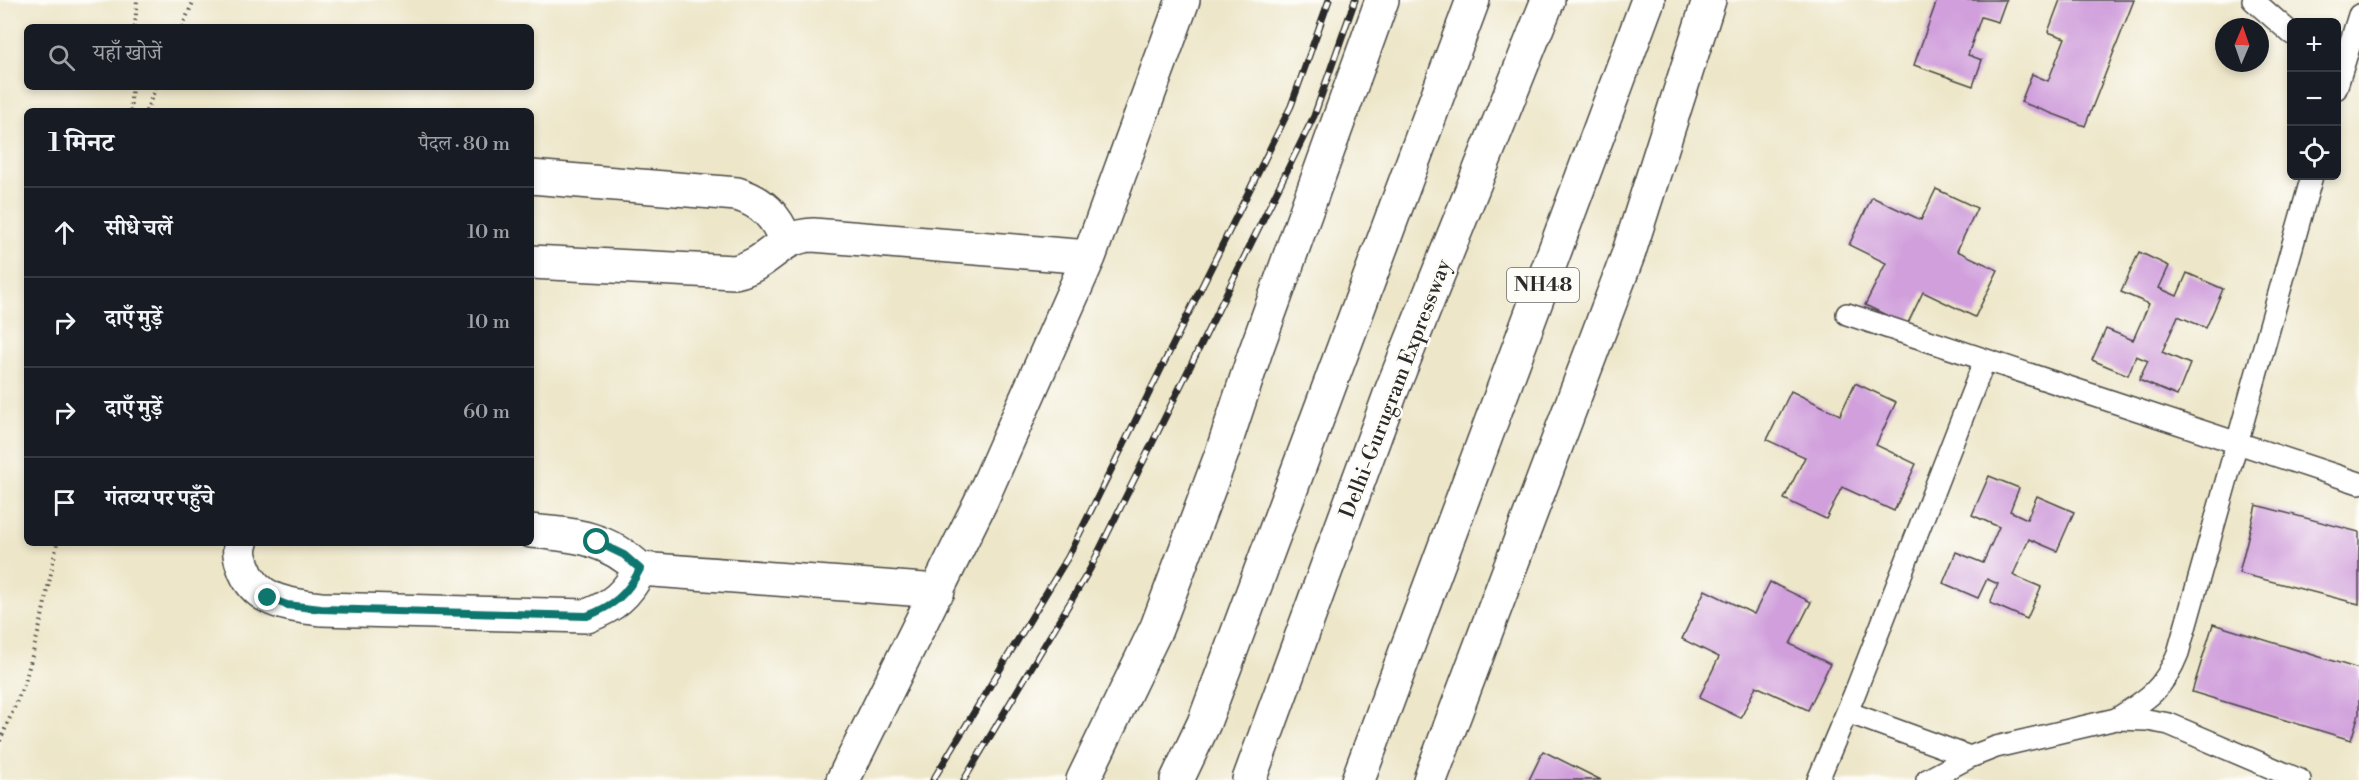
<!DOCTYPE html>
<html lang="hi">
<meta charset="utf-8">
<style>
:root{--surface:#171b24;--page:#20242c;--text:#f1f3f6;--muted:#9ea1a6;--line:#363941}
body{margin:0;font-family:"Libre Bodoni","Noto Serif Devanagari",serif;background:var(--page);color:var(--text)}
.controls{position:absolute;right:18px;top:18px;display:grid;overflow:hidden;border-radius:9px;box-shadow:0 3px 9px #0003}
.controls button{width:54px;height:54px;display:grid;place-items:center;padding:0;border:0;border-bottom:2px solid var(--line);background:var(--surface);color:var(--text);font:30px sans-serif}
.compass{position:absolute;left:2215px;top:18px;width:54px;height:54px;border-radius:50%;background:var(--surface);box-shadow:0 3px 9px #0003;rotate:2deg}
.stop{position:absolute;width:18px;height:18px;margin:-14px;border:4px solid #0f766e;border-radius:50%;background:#fff}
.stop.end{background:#0f766e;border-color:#fff;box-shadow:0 2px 6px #0008}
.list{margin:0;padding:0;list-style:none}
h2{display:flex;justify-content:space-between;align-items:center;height:78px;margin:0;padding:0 24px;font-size:26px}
h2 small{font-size:20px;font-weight:400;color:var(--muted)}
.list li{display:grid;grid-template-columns:39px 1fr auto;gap:18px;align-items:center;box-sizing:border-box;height:90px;padding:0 24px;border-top:2px solid var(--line)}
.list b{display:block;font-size:22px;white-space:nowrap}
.list em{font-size:20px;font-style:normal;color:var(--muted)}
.icon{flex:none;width:33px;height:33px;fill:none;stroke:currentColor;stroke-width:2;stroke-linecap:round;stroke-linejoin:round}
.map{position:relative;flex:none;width:2359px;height:780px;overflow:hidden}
.search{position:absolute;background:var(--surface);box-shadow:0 3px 9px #0003;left:24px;top:24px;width:510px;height:66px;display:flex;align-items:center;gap:15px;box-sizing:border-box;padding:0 21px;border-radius:9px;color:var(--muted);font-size:22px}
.panel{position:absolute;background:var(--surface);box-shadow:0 3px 9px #0003;left:24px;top:108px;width:510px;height:438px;border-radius:9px}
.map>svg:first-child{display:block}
</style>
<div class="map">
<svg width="2359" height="780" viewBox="0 0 2359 780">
<rect width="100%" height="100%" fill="#fdfcf7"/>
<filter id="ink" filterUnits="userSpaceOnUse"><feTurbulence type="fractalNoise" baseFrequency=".0167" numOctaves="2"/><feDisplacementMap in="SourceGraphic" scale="12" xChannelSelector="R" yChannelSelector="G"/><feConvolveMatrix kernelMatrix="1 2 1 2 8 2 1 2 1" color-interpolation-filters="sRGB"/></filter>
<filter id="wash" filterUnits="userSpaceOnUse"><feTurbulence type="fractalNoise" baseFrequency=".008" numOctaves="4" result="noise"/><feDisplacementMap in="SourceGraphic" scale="24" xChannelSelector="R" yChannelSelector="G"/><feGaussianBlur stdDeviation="1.35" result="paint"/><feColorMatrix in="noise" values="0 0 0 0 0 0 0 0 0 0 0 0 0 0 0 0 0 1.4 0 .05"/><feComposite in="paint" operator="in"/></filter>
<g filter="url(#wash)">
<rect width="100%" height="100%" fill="#ede6c9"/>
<g id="blocks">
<path fill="#d09fdc" d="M 1937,0 L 2006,0 L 1998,22 L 1981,17 L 1968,55 L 1982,60 L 1973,86 L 1914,65 Z
M 2060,0 L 2134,0 L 2085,126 L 2021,102 L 2032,74 L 2048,81 L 2065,38 L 2048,32 Z
M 1936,189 L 1977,208 L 1957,251 L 1998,270 L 1975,317 L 1923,292 L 1907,325 L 1865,305 L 1886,263 L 1849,245 L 1872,197 L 1921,220 Z
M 2139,252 L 2169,266 L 2159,288 L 2177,296 L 2187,273 L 2223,289 L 2206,328 L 2178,316 L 2162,352 L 2190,364 L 2177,396 L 2139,380 L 2148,361 L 2136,356 L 2128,375 L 2092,360 L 2106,329 L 2133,340 L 2149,304 L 2121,292 Z
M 1855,383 L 1896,402 L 1876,445 L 1916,464 L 1894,511 L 1842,487 L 1826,519 L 1784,499 L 1805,457 L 1767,440 L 1791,391 L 1840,415 Z
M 1989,476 L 2019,488 L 2010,511 L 2027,519 L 2037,496 L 2074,512 L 2057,551 L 2029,539 L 2013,575 L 2041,587 L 2027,619 L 1990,603 L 1998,584 L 1987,579 L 1978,598 L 1943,583 L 1956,552 L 1983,563 L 1999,527 L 1972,515 Z
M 2256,505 L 2359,532 L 2359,604 L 2239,573 Z
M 1770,582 L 1811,602 L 1790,644 L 1830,664 L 1808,710 L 1756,686 L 1741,718 L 1699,698 L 1719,657 L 1682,639 L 1705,590 L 1754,614 Z
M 2213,624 L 2359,669 L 2359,714 L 2351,740 L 2192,692 Z
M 1543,751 L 1601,780 L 1529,780 Z"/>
</g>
</g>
<g filter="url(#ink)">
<use href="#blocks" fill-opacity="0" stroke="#484743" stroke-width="1.5"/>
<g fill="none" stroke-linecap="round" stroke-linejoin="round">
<defs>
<path id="lane" d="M 2253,0 L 2292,34
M 2336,89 L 2359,15
M 1847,314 L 2359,483
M 1847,712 L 1970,757
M 2116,719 C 2148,699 2164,689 2178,653 L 2312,176
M 1818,780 L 1854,695 L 1984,362
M 1927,780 L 1970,757 L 1996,747 L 2116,719 L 2147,720 L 2169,724 L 2300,780"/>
<path id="street" d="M 531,177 L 737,194 C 763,202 776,216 786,241
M 531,262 L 735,272 C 770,264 778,236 813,235 L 1089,257
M 531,531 C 575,535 606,537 640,569 L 938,591
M 241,543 C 238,550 240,558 243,566 C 255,602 288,605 321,609 L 587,616 C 613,606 627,595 640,569
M 843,780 L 981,501 L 1089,257 L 1183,0"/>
<path id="secondary" d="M 1083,780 L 1157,627 L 1222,453 L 1255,353 L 1382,0
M 1430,780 L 1628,255 L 1709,0"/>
<path id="primary" d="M 1177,780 L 1204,723 L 1473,0"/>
<path id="highway" d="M 1249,780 L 1391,392 L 1548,0
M 1358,780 L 1648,0"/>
</defs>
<use href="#lane" stroke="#484743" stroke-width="24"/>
<use href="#street" stroke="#484743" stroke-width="36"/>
<use href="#secondary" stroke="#484743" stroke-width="36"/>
<use href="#primary" stroke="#484743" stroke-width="36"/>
<use href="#highway" stroke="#484743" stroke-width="36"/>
<path stroke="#484743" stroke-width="4" stroke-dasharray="1.5 4.5" stroke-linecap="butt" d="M 135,27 L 137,0
M 182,27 L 194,0
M 130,111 L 132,87
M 146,111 L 156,87
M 0,741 L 25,682 L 41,622 L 57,543"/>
<use href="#lane" stroke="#fff" stroke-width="21"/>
<use href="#street" stroke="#fff" stroke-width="33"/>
<use href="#secondary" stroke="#fff" stroke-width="33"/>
<use href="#primary" stroke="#fff" stroke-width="33"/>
<use href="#highway" stroke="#fff" stroke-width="33"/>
<defs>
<path id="rail" d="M 933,780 L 1068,557 L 1291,106 L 1329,0
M 964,780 L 1090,569 L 1314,116 L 1355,0"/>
</defs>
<use href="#rail" stroke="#2b2b2b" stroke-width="7"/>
<use href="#rail" stroke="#fdfcf7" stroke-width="4.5" stroke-dasharray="14" stroke-linecap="butt"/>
</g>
</g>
<g fill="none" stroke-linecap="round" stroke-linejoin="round" filter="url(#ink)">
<path stroke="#0f766e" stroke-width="8" d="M 268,598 L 287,605 L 321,609 L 587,616 C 613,606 627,595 640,569 L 624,555 L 597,542"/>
</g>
<g text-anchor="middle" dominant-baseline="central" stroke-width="5" stroke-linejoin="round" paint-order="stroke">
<rect fill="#fdfcf7" stroke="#6a6a68" stroke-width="1.5" x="1507" y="268" width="72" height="34" rx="4.5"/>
<g font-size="20" font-weight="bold" fill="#2b2b2b">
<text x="1543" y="285">NH48</text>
</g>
<g font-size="21" fill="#2b2b2b" stroke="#fdfcf7">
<text transform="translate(1396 389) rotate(-69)">Delhi-Gurugram Expressway</text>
</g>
</g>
</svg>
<div class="controls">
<button>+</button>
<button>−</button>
<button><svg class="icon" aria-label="locate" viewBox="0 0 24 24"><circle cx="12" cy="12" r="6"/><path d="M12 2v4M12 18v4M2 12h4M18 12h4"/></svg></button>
</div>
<svg class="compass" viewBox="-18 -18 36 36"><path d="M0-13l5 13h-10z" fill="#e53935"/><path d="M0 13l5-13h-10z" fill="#9ea1a6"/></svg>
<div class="stop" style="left:597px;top:542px"></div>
<div class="stop end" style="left:268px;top:598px"></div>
<div class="search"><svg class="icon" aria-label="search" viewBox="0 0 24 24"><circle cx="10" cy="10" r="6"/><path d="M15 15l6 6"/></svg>यहाँ खोजें</div>
<section class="panel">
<h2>1 मिनट<small>पैदल · 80 m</small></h2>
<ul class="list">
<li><svg class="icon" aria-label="ahead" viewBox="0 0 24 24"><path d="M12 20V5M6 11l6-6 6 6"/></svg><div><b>सीधे चलें</b></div><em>10 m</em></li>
<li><svg class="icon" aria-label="right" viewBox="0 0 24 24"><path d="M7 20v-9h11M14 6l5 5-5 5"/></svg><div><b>दाएँ मुड़ें</b></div><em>10 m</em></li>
<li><svg class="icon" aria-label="right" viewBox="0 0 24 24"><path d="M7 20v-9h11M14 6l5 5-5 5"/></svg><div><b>दाएँ मुड़ें</b></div><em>60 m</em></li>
<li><svg class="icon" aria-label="arrive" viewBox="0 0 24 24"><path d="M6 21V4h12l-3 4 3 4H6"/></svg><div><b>गंतव्य पर पहुँचे</b></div></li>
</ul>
</section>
</div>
